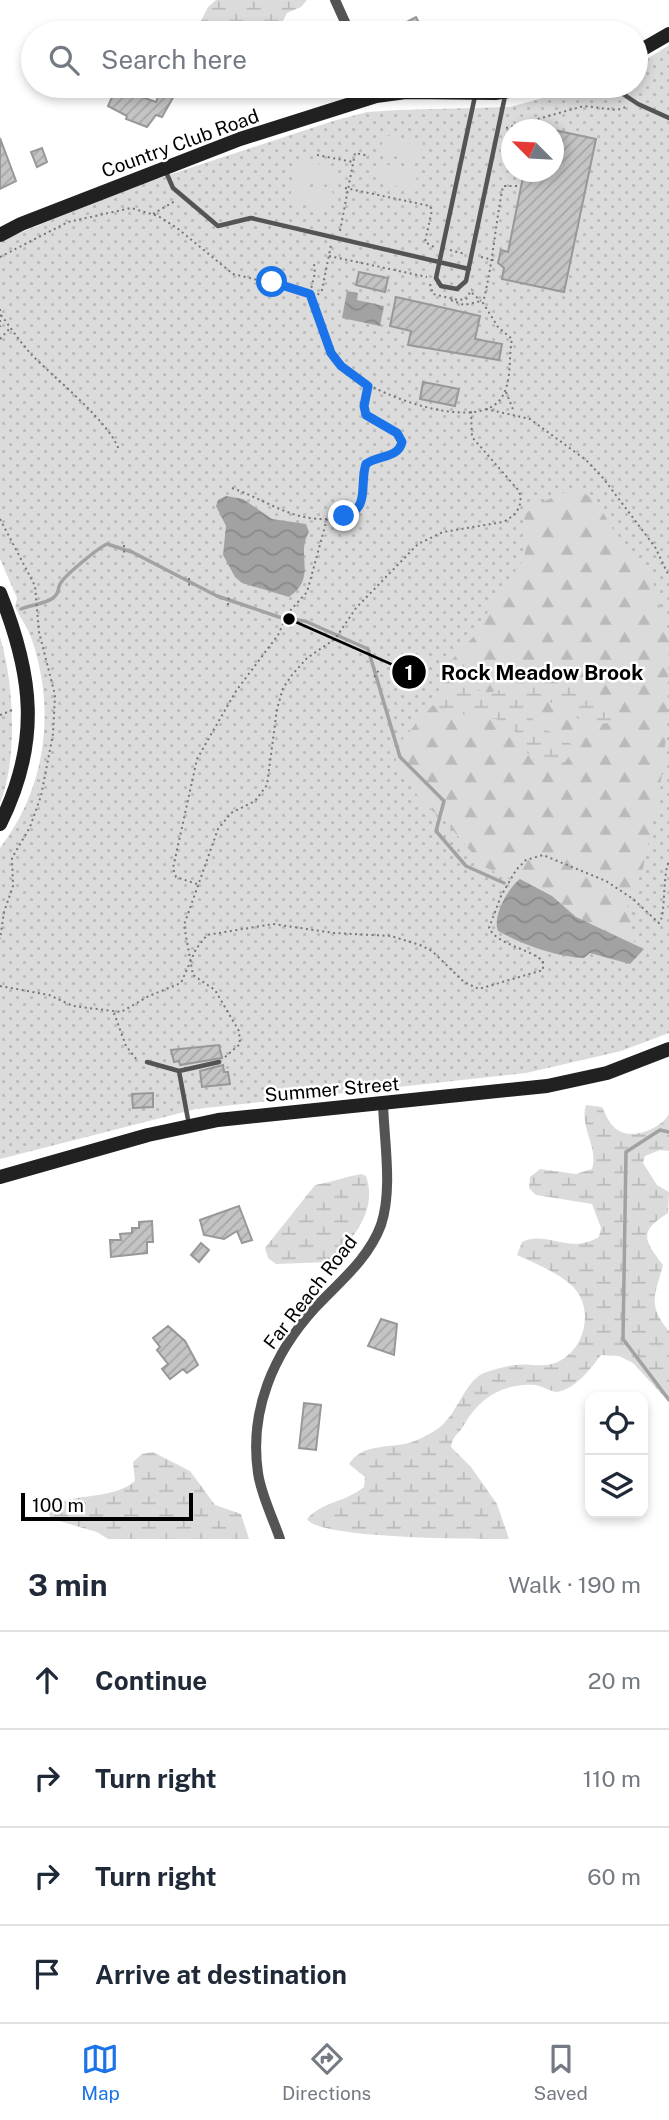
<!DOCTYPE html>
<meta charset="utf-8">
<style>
:root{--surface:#fff;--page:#f6f6f7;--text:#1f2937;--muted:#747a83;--line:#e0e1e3;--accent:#1a73e8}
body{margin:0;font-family:"Public Sans",sans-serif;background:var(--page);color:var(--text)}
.controls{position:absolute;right:21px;bottom:21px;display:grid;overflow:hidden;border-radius:14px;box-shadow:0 4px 10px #0003}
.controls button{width:63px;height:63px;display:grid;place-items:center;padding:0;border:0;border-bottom:2px solid var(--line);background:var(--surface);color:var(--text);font:35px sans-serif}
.compass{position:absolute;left:501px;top:119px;width:63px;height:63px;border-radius:50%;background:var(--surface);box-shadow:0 4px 10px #0003;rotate:294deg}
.scale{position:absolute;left:21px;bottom:18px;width:172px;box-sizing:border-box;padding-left:7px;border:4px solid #000;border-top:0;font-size:19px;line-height:24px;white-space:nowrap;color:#000;-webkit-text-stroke:5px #fff;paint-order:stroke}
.stop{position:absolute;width:21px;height:21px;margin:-16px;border:5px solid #1a73e8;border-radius:50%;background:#fff}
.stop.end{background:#1a73e8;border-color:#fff;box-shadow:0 2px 7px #0008}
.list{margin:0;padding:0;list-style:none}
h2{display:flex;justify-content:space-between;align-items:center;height:91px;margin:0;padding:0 28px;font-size:30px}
h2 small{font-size:23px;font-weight:400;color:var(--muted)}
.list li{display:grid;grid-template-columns:46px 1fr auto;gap:21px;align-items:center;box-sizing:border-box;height:98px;padding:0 28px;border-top:2px solid var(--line)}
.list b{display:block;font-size:26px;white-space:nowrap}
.list em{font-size:23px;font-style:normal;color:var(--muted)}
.icon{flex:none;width:38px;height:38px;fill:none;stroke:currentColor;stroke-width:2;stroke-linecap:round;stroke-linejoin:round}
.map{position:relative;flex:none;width:669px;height:1539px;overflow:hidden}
.search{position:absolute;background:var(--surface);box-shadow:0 4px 10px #0003;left:21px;right:21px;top:21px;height:77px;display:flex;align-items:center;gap:18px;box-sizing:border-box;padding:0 24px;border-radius:38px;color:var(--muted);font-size:26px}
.sheet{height:483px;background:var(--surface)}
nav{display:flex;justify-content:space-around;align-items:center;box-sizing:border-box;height:98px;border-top:2px solid var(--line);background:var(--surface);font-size:19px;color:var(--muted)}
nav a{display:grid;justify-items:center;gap:4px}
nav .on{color:var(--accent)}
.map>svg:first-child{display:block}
</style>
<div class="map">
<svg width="669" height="1539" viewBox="0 0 669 1539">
<defs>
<pattern id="grass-dots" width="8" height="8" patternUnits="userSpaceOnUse" patternTransform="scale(1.75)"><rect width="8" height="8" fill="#dbdbdb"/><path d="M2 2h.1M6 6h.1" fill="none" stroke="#bababa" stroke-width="1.8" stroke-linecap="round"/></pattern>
<pattern id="forest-firs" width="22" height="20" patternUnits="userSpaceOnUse" patternTransform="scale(1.75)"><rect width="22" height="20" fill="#dbdbdb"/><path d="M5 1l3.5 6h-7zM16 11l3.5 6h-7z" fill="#bababa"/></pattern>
<pattern id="wetland-marsh" width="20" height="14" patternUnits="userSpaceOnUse" patternTransform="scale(1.75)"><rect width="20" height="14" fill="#dbdbdb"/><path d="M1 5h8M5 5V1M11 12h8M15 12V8" fill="none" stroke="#bababa"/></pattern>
<pattern id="water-waves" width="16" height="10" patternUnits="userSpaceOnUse" patternTransform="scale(1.75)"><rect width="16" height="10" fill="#a2a2a2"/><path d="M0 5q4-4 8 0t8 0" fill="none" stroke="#8a8a8a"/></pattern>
<pattern id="building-hatch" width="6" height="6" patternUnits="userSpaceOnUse" patternTransform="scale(1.75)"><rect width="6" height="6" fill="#c4c4c4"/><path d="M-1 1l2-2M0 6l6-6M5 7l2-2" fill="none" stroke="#a7a7a7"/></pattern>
</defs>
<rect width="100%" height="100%" fill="#fff"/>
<path fill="url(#grass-dots)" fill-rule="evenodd" d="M 669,45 L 669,1033 L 621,1051 L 526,1073 L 196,1109 L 0,1159 L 0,848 C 46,788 56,711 32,640 C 28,627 20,618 15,607 L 17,598 L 0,559 L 0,241 L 132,187 L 333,121 L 367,112 L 399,110 L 510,107 L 586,86 L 636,86 L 636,66 ZM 512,130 L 554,130 L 554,172 L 512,172 Z
M 0,637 C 14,682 18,759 0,803 Z"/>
<path fill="url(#forest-firs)" d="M 577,487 L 597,503 L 616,534 L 651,575 L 669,638 L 667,729 L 660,790 L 643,868 L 627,905 L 635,946 L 576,917 L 552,896 L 520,879 L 515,882 L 483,866 L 447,823 L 424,804 L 399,770 L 395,756 L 399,743 L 433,705 C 455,723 495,706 515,732 C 522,740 526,752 532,761 L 571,744 L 534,723 L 531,712 L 541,702 L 552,701 L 582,721 L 606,722 L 611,708 L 581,699 L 572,686 C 555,685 534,681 517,684 C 501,685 493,699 475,688 C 465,682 468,668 461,659 L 449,663 L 478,632 L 491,605 L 523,560 L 527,545 L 522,526 L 526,514 L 533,506 Z"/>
<path fill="url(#wetland-marsh)" d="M 216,0 L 307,0 L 301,7 L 287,13 L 277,33 L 246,30 L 240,33 L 195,33 L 208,7 Z
M 460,659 C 467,667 465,677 471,685 C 485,702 502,687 517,683 C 531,680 547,678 562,678 L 572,686 L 581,699 L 611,708 L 623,719 C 586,737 559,696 541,702 L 531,712 L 534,723 L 571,744 L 573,750 L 565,762 L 546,768 C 523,756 525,736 506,724 C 485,710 452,721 433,705 L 449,663 Z
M 586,1105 L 602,1107 C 605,1113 609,1123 614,1127 C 628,1142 660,1130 669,1114 L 669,1151 L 660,1150 L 645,1156 L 643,1163 L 657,1185 L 669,1192 L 668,1213 C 638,1232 644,1240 663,1265 C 655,1295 647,1305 669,1331 L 669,1402 L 633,1363 L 619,1356 L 601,1355 C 591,1368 578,1386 561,1391 C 552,1394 544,1386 535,1385 C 503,1383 479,1398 464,1425 C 459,1434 452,1436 451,1447 L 471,1467 L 497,1504 L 509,1539 C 477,1539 318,1539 307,1519 C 323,1501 344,1503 364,1487 L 365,1477 L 349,1464 C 363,1442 391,1449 412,1442 C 420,1439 429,1434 436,1430 C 457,1417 464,1381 484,1373 C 493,1370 505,1366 515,1365 C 527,1363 540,1367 552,1364 C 586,1354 597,1305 569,1283 C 554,1271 534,1263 517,1255 L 522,1242 C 548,1230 567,1255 599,1237 L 601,1228 L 592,1204 L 536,1195 L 529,1188 L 530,1177 L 540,1169 L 576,1174 L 592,1169 C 599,1148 579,1127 586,1105 Z
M 361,1174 L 366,1176 C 378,1211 353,1238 331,1262 L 276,1264 L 268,1258 L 265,1248 L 315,1185 C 332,1182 345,1177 361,1174 Z
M 153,1452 L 190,1471 L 215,1505 L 241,1514 L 249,1539 L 108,1539 L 97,1532 L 52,1519 L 49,1515 C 57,1489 108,1504 135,1481 L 133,1462 L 142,1454 Z"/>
<path fill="#dbdbdb" d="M 384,135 L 423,143 L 419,162 L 380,153 Z
M 299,159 L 337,168 L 333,186 L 294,178 Z
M 379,163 L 418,172 L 414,190 L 375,182 Z
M 293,183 L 333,192 L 328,210 L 289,202 Z"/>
<path fill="url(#water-waves)" d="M 347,291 L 358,293 L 357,300 L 384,306 L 380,326 L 342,318 Z
M 226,496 L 243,499 L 272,519 L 306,524 L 309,532 C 295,555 318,577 289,597 L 242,583 L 235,577 L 223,555 L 226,526 L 216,506 L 218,500 Z
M 520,879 L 552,896 L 576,917 L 644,949 L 630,964 L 590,953 L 584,958 C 554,956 524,945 498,931 C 492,917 508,888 520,879 Z"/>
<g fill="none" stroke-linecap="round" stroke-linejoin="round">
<path stroke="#a2a2a2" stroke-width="3.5" d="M 21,609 C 31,605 45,604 53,598 C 60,593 57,590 60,584 C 64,576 98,548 107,544 L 132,552 L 217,596 L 282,618 L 305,621 L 368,649 L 400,757 L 444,801 L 436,831 L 466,866 L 504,883
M 669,1132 L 660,1130 L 626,1152 L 623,1339 L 669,1400"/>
</g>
<path fill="url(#building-hatch)" stroke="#989898" stroke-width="2" d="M 416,17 L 424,33 L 403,33 L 399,26 Z
M 116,88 L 156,102 L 161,89 L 175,94 L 162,117 L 156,115 L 147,127 L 126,119 L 127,116 L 108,106 Z
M 554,130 L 596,139 L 564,292 L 502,279 L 504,268 L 498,263 L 501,250 L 508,252 L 524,172 L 554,172 Z
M 0,138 L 16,181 L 0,189 Z
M 42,148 L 47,162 L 37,167 L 31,152 Z
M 359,272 L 388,278 L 385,292 L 356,285 Z
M 396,297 L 480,316 L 475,339 L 502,344 L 499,360 L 408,345 L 411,331 L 390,326 Z
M 423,382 L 459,389 L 455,406 L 420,399 Z
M 219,1045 L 222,1058 L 180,1065 L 179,1061 L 174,1062 L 171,1050 Z
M 223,1065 L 224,1072 L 228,1072 L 230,1084 L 202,1087 L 200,1071 Z
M 153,1093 L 153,1107 L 133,1108 L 132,1094 Z
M 239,1206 L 252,1240 L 242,1243 L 237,1231 L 224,1239 L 204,1235 L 200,1220 Z
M 152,1221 L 153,1242 L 147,1242 L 147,1253 L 111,1257 L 110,1240 L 121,1240 L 120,1234 L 132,1233 L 132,1228 L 139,1228 L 139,1222 Z
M 201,1243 L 209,1250 L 199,1262 L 191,1255 Z
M 381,1319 L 397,1324 L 394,1355 L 368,1346 Z
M 168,1326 L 185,1341 L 198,1365 L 187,1373 L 183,1369 L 170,1379 L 162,1369 L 168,1364 L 157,1350 L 160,1347 L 153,1338 Z
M 304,1403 L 321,1405 L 316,1450 L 299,1448 Z"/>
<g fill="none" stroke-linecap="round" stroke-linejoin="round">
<path stroke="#767676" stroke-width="2" stroke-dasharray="2 3.5" stroke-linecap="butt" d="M 506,128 L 584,106 L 617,110 L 626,107
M 317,155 L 353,162
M 345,188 L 430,206 L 432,210 L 425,242 L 434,247
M 153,214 L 175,201
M 340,231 L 355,153 L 369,156
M 450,250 L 465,254
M 329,256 L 427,277
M 0,257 L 68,222 L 131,208 L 158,216 L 177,228 L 233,274 L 307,292 C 326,311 321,344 340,365 C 364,391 470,433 499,401 C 513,385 508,358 512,339 L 498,327 L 483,303 C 493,263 495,226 503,186 L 519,186
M 481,257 L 497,261
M 430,284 L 433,294 L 458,300 L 466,299 L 472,289
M 310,293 L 315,273 L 314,264
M 472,293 L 481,301
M 314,299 L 322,290 L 331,245
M 451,300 L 464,305 L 481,301
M 0,309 L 0,327
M 1,315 C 11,328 20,342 31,354 C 53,377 109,421 119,450
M 0,339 L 11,327
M 506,392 L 514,412
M 486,409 L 530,419 L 586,460 L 603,478 L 655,547 L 669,576
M 232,488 C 274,503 301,529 350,515 L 364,496 L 366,465 C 377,454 394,459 402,444 L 397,433 L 366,415 L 364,406 L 368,387
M 0,519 L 35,586 L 39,632 L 55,695 L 53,734 L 41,796 L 30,827 L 12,858 L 13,886 L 4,912 L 0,939
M 124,545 L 124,554
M 189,578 L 189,587
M 228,605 L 229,596
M 374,677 L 379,670
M 0,715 L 15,709
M 197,884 L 176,877 L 173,868 L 197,759 L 236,691 L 278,635 L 288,613 L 307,592 L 327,519
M 0,986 L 49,995 L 73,1006 L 121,1012 L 149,996 L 181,983 L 196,949 L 207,935 L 273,924 L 334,933 L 391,936 L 420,945 L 432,951 L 464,982 L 479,989 L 543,970 L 543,961 C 528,948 498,945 489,928 L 501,896 L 516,870 L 526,860 L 543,855 L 606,881 L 633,899 L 659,923 C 666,917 662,877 669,861
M 114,1013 L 126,1046 L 137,1060
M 225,1057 L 240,1044 L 239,1031 L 215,990 L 193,975 L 184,925 L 218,829 L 231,813 L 255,801 L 267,785 L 277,709 L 283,688 L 292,675 L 307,658 L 335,639 L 356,608 L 418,544 L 443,532 L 503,522 C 516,516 524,505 519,491 L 472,437 L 471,411"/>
<path stroke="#545454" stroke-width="4.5" d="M 611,86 L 638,104 L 669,118
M 475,96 L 436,278 L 441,286 L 457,289 L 466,281 L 505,96
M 166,172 L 173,188 L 218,226 L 251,218 L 469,269
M 147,1062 L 179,1071 L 219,1062
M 179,1071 L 189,1125"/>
<path stroke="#545454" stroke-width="10" d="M 335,0 L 350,33
M 280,1539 C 273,1518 261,1495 258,1473 C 249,1411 273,1354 315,1308 C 338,1283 368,1260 381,1225 C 393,1189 384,1141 383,1103"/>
<path stroke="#212121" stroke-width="14" d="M 636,53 L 669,34
M 0,235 L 21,224 L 240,139 L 376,96 L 406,92 L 495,93 L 544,86
M 0,593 C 33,675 41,742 0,824
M 0,1177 L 148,1135 L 218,1120 L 547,1086 L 607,1073 L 669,1049"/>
</g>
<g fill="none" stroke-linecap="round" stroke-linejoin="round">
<path stroke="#1a73e8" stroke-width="9" d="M 272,282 L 310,294 L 331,353 L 341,366 L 368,386 L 364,406 L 366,415 L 397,433 L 402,442 C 398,459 377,455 366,464 C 359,483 371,509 344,516"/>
</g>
<g text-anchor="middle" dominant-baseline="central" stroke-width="5" stroke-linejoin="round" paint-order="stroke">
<g font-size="19" fill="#000" stroke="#fff">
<text transform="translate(180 143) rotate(-20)">Country Club Road</text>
<text transform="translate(332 1089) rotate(-5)">Summer Street</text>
<text transform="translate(310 1292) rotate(-52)">Far Reach Road</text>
</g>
</g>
<path fill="none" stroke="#000" stroke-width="2.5" d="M289 619L409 672"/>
<g fill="#000" stroke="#fff" stroke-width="2.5">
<circle cx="289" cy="619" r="7"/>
<circle cx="409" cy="672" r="18"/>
</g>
<g font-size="21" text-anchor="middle" font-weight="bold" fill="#fff">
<text x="409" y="680">1</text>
</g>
<g font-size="21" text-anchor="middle" font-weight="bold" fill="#000" stroke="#fff" stroke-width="5" stroke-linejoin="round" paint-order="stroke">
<text x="542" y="680">Rock Meadow Brook</text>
</g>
</svg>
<div class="controls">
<button><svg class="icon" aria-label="locate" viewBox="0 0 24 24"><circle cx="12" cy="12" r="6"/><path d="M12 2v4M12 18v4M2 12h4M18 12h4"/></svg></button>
<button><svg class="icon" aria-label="layers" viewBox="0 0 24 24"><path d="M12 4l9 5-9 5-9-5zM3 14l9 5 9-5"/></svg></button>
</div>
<svg class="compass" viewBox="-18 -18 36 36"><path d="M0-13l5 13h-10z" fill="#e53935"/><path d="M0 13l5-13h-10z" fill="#747a83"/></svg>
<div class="scale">100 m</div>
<div class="stop" style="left:272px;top:282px"></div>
<div class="stop end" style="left:344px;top:516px"></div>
<div class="search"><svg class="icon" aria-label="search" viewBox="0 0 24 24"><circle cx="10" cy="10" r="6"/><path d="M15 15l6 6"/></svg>Search here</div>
</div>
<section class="sheet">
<h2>3 min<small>Walk · 190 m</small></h2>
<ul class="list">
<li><svg class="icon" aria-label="ahead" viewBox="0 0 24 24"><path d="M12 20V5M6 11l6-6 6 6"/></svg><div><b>Continue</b></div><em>20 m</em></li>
<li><svg class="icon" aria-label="right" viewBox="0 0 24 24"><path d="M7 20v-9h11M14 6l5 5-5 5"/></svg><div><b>Turn right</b></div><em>110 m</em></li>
<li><svg class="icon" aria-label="right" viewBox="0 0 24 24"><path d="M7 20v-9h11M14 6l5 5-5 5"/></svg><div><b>Turn right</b></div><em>60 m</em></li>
<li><svg class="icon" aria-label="arrive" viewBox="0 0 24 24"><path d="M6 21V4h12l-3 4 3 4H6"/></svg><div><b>Arrive at destination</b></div></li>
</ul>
</section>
<nav>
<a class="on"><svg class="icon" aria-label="map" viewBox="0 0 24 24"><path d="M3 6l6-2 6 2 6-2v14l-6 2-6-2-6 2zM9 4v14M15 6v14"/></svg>Map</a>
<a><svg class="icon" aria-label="directions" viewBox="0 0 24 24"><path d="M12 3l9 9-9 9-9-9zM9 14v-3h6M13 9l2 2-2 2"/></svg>Directions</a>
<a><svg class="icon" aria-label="saved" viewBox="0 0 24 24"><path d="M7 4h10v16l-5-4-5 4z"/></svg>Saved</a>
</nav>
